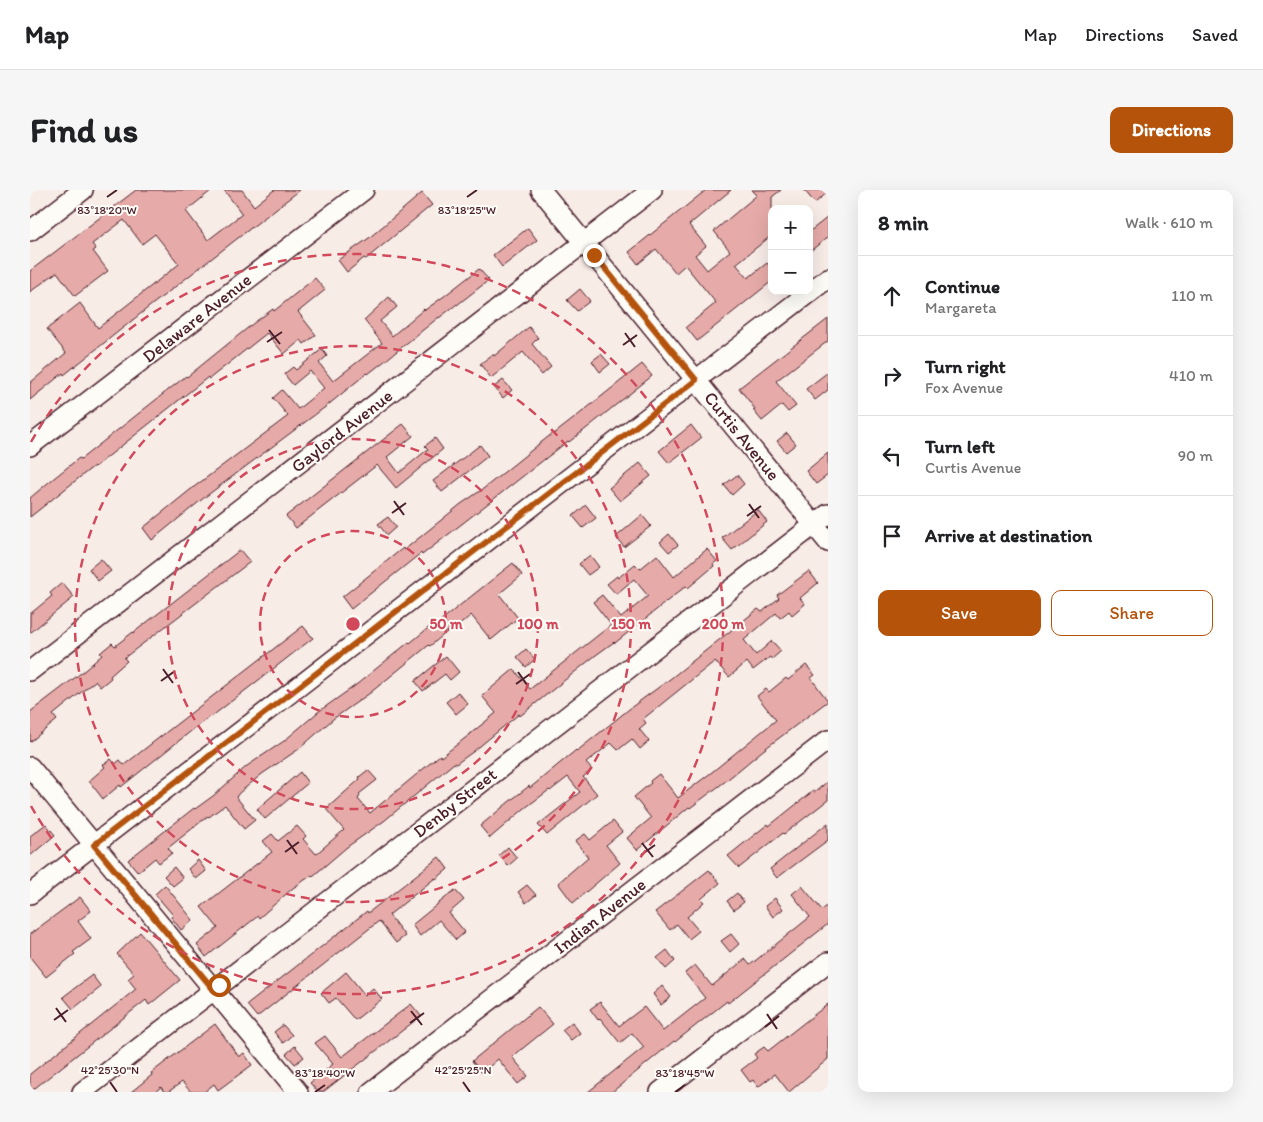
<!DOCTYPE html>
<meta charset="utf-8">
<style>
:root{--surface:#fff;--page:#f6f6f6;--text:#202124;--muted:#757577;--line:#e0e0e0;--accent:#b45309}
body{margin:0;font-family:Itim,sans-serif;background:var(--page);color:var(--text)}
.controls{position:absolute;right:15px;top:15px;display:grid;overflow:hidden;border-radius:10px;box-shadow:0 5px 20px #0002}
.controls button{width:45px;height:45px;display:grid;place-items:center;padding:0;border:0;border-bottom:1px solid var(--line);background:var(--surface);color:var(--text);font:25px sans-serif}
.stop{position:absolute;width:15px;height:15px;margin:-11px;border:4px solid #b45309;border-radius:50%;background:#fff}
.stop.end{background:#b45309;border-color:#fff;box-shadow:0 1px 5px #0008}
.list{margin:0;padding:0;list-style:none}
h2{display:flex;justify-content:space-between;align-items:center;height:65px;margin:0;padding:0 20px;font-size:21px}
h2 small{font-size:16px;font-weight:400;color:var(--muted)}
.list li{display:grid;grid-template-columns:32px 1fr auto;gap:15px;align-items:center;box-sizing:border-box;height:80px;padding:0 20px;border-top:1px solid var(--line)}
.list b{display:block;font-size:19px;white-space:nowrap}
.list p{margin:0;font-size:16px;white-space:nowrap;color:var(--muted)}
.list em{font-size:16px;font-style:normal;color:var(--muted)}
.actions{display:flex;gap:10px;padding:15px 20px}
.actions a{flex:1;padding:11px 0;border:1px solid var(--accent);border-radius:10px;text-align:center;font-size:18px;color:var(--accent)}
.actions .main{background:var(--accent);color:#fff}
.icon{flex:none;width:28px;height:28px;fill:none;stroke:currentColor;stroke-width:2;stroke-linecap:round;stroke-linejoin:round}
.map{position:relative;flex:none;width:798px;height:902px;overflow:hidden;border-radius:10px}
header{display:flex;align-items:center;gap:30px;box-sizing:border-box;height:70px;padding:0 25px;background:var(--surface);border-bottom:1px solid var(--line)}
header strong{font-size:24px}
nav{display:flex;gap:28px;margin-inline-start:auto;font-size:18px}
.intro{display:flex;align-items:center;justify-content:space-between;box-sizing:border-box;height:120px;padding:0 30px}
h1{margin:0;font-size:35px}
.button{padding:12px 22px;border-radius:10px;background:var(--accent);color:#fff;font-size:18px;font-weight:700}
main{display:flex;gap:30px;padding:0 30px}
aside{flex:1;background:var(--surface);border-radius:10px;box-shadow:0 5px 20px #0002}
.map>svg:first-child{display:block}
</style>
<header>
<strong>Map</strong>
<nav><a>Map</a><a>Directions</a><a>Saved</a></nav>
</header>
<div class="intro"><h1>Find us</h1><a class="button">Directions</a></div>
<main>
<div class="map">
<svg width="798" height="902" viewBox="0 0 798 902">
<rect width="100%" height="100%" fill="#f8ece7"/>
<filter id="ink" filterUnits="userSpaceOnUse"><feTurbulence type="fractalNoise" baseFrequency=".02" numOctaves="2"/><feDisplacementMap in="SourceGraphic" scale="10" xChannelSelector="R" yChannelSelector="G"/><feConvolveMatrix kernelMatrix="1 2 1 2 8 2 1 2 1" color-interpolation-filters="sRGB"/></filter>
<g filter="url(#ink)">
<path fill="#e6aba8" stroke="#4a1f2b" d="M 106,0 L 182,0 L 156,21 L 178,50 L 212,24 L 194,0 L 212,0 L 224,16 L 244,0 L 270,0 L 119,117 L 34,185 L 33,183 L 0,210 L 0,193 L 36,163 L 17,139 L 50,113 L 68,138 L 149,74 L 125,44 L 112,54 L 94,30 L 62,54 L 66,59 L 63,61 L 78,81 L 45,106 L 27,82 L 0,102 L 0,81 Z
M 676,0 L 701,0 L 659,35 L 676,56 L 665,65 L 677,80 L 700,61 L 684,41 L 727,5 L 722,0 L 751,0 L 742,7 L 742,45 L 706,74 L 718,88 L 737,73 L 742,79 L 742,91 L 667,151 L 656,137 L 686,113 L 655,75 L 646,83 L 626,59 L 608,74 L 599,62 Z
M 774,0 L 798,0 L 798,2 L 785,13 Z
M 392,3 L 402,15 L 353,55 L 336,69 L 334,68 L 317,82 L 308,70 L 339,48 Z
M 798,27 L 798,47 L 779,62 L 779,42 Z
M 498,38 L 507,50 L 472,77 L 463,65 Z
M 449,79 L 459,90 L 427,115 L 427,114 L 409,128 L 409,127 L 356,170 L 338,184 L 337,183 L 298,215 L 175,307 L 122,350 L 113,338 L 160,300 L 258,226 L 243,208 L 252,200 L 268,219 L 294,198 L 280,181 L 263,195 L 254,184 L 263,177 L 266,180 L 292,159 L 297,166 L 289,173 L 303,191 L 352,153 L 334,130 L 359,107 L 367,117 L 350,131 L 362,146 L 394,119 L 395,120 L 413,107 Z
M 285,88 L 295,100 L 268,122 L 286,145 L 274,154 L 271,150 L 254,164 L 237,143 L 179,189 L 178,187 L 65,277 L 64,276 L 0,327 L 0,308 L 19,292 L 49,268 L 51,269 L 156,186 L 157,187 L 225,132 L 243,119 L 244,121 Z
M 550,99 L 560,111 L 547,121 L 537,110 Z
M 798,129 L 798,151 L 746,191 L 766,216 L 758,222 L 752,215 L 732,231 L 723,220 L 725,219 L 709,198 Z
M 499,137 L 508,148 L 502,154 L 521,177 L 512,185 L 493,162 L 461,188 L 450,174 L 463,164 L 464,166 Z
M 571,164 L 580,174 L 570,182 L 562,171 Z
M 612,174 L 622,186 L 557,238 L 539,252 L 538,251 L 410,351 L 392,365 L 391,363 L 321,419 L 312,407 L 373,358 L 374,360 L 431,314 L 453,299 L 523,243 L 524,244 L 542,230 Z
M 798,182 L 798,200 L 785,210 L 776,199 Z
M 473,190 L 482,200 L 473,208 L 464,197 Z
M 373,234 L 383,246 L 357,267 L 369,283 L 398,259 L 395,256 L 405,248 L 413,259 L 366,298 L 347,275 L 266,338 L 256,326 Z
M 661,235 L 671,248 L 639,273 L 629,261 Z
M 757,243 L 766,254 L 756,262 L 747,251 Z
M 450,255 L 458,266 L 412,302 L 403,291 Z
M 798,263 L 798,285 L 786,294 L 776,281 Z
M 610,273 L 621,286 L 590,311 L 579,298 Z
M 707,285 L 714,294 L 702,305 L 694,295 Z
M 556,315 L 566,328 L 553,338 L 543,326 Z
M 728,320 L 737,332 L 702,360 L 692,348 Z
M 612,325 L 621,336 L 594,357 L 586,347 Z
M 358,327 L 366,337 L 357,345 L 348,334 Z
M 639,344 L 648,355 L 639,362 L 630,352 Z
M 677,359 L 687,371 L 683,374 L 684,376 L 658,398 L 656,396 L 585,453 L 584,452 L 566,465 L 490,526 L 489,524 L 444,561 L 426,574 L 424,573 L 354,631 L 317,657 L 283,686 L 282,685 L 263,698 L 229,728 L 228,726 L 176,767 L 167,755 L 188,738 L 171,717 L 242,662 L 233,651 L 242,644 L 248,651 L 267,636 L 276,646 L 273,649 L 286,664 L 314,640 L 296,619 L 330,589 L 329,587 L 338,580 L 347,590 L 329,604 L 330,606 L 328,609 L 340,623 L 410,565 L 411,567 L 429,553 L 466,523 L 452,506 L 484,479 L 500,499 L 581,435 L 563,412 L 572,405 L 591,428 L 618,406 L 604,389 L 586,404 L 577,394 L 587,386 L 588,388 L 605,374 L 610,379 L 627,365 L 644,387 Z
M 210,360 L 220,372 L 94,468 L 97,471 L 80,486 L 81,488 L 70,497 L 65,491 L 23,525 L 27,530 L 0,552 L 0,522 L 55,480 L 72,465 L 70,463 L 82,453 L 85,456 L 103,442 L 103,443 Z
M 560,365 L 569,377 L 558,385 L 549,374 Z
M 71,369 L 81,381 L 68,391 L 59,379 Z
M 483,373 L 492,385 L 469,404 L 488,428 L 461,450 L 441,425 L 425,439 L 423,437 L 400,456 L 399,455 L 340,503 L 303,529 L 269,559 L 232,584 L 209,603 L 206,607 L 225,630 L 214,639 L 195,615 L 179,627 L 178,626 L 138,658 L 142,663 L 129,673 L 125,668 L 108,682 L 98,670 L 164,618 L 165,619 L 183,606 L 217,576 L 254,551 L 288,522 L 326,495 L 379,452 L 380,453 L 403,434 L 404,436 Z
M 779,381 L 788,393 L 770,408 L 775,414 L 762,425 L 759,421 L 750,428 L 746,423 L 714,450 L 726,465 L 742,451 L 751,461 L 742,469 L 740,467 L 723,480 L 717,472 L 699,487 L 685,471 L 613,529 L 616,533 L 609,539 L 619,551 L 610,559 L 602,549 L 588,560 L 581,553 L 556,573 L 562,580 L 553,587 L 567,604 L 517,645 L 508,635 L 550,602 L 538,587 L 520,601 L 519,600 L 495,618 L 460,648 L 450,636 L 480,611 L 499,596 L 500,598 L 546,560 L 547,561 L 603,516 L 640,489 L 728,419 L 732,422 L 749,408 L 747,405 Z
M 32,393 L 44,407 L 0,443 L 0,424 L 22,406 L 20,403 Z
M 273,436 L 283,448 L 181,527 L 180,526 L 91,597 L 90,595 L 73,609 L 59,591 L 75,577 L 73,575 L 81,569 L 85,574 L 90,570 L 94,575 Z
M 496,459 L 505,469 L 496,477 L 487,467 Z
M 416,466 L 429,482 L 420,490 L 415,484 L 393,501 L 385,491 Z
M 776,475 L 785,485 L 781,488 L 798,511 L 732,561 L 697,590 L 660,618 L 659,617 L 607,660 L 597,648 L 621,628 L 604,607 L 621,593 L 620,591 L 629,584 L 648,608 L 682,582 L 746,530 L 727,506 L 736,499 L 739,502 L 756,488 L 758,490 Z
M 428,502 L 438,514 L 426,524 L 416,512 Z
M 270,582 L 278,593 L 235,629 L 227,619 Z
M 798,591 L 798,610 L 754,644 L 753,643 L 709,678 L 698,666 L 738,634 L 739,636 L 783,601 L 785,602 Z
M 583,631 L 592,642 L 576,655 L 590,673 L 543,713 L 528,693 L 558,667 L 545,651 L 555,644 L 560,650 Z
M 798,633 L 798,650 L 747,688 L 740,679 Z
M 16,634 L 25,645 L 0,666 L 0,646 Z
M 478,657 L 487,668 L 478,676 L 469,665 Z
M 409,667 L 418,679 L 406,689 L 405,688 L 359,725 L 375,746 L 366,753 L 349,731 L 227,827 L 217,815 L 337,721 L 338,723 Z
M 168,670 L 176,681 L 166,689 L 158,679 Z
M 144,677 L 153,688 L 143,696 L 134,686 Z
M 679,680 L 690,693 L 671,709 L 674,712 L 657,727 L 669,741 L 659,749 L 647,734 L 640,740 L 625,722 Z
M 135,695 L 163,730 L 151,740 L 141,727 L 143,725 L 125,704 Z
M 497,695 L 506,705 L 496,713 L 488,702 Z
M 772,696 L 792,720 L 798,715 L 798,734 L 698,813 L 697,811 L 645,852 L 644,851 L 582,902 L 558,902 L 614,857 L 602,843 L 590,853 L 570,828 L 568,830 L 560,819 L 570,812 L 589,836 L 614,817 L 633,841 L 675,808 L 655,783 L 665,775 L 682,796 L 715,769 L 720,775 L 780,727 L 762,704 Z
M 425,700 L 434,710 L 419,723 L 435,742 L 426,750 L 409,730 L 390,746 L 382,735 Z
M 707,703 L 714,712 L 704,720 L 697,711 Z
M 50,707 L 61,721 L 48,731 L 61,749 L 43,762 L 45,764 L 16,787 L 0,767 L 0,744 Z
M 745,708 L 753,719 L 743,727 L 735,716 Z
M 110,742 L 150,790 L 119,815 L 116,810 L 0,902 L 0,884 L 106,799 L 98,789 L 104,784 L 87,764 Z
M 701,744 L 709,754 L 700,762 L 691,751 Z
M 637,760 L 645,771 L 636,779 L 627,768 Z
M 316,782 L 335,805 L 343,798 L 352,809 L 325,830 L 306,808 L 299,813 L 291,803 Z
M 62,785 L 71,797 L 43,819 L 33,807 Z
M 632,796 L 641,807 L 631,815 L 623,804 Z
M 381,814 L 391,826 L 293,902 L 288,902 L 280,893 L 303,874 L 285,853 L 295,846 L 312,867 Z
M 798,814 L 798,869 L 759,902 L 745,884 L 728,897 L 723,890 L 720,892 L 711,880 L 727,868 L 724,864 L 734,857 L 738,861 Z
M 508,817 L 523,834 L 482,867 L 498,886 L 488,894 L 468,869 L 452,883 L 442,871 Z
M 542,832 L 550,843 L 541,850 L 532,840 Z
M 185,834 L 209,867 L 214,863 L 222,875 L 188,900 L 184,894 L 174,902 L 161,902 L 152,892 L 138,902 L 134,902 L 131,897 L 125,902 L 101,902 L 122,885 L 121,883 Z
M 253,835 L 262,845 L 253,853 L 244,842 Z
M 265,856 L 274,867 L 265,874 L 256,864 Z"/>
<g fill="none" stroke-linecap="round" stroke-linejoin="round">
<defs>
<path id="minor" d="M 511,0 L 798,352
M 0,41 L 53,0
M 0,256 L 334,0
M 0,481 L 622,0
M 0,577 L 268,902
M 0,704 L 798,88
M 52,902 L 798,324
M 341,902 L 798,550
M 630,902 L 798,772"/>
</defs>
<use href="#minor" stroke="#4a1f2b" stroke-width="22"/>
<use href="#minor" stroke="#fdfcf7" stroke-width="19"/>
</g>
</g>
<g fill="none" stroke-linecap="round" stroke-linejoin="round" filter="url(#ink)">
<path stroke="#b45309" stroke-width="6" d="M 189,795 L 184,800 L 64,655 L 666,190 L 564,65"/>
</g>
<path fill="none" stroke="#4a1f2b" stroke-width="2" d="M 77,7 L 87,0M 437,7 L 447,0M 239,140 L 250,154M 595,143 L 605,157M 237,152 L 252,142M 593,155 L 607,145M 364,311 L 374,325M 719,314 L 729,328M 362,323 L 376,313M 717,326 L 731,316M 133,479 L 143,493M 488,482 L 498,496M 131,491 L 145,481M 486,494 L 500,484M 257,650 L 267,664M 612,653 L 623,667M 255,662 L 269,652M 611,665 L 625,655M 26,818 L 36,832M 381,821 L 392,835M 737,824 L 747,839M 24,830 L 38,820M 380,833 L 394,823M 735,837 L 749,826M 80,892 L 87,902M 433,892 L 440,902M 285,902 L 295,895M 645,902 L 655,895"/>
<g fill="none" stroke="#d1495b" stroke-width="2.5" stroke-dasharray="9 6">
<circle cx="323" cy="434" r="93"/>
<circle cx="323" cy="434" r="185"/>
<circle cx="323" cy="434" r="278"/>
<path d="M1 252A370 370 0 1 1 1 616"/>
</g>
<g text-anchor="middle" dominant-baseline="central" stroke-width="4" stroke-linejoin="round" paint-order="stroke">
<g font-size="18" fill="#4a1f2b" stroke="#fdfcf7">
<text transform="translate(167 128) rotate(-38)">Delaware Avenue</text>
<text transform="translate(312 241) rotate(-38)">Gaylord Avenue</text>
<text transform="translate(712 246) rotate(51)">Curtis Avenue</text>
<text transform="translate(425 613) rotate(-38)">Denby Street</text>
<text transform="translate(570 726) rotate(-38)">Indian Avenue</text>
</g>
</g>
<g font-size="12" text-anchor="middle" fill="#4a1f2b" stroke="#fdfcf7" stroke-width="4" stroke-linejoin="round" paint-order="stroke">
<text x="77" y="24">83°18'20"W</text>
<text x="437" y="24">83°18'25"W</text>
<text x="80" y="884">42°25'30"N</text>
<text x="433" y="884">42°25'25"N</text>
<text x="295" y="887">83°18'40"W</text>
<text x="655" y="887">83°18'45"W</text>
</g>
<circle cx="323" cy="434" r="8" fill="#d1495b" stroke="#fdfcf7" stroke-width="2.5"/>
<g font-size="15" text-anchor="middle" font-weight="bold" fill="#d1495b" stroke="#fdfcf7" stroke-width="4" stroke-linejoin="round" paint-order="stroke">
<text x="416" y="439">50 m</text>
<text x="508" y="439">100 m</text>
<text x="601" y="439">150 m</text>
<text x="693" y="439">200 m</text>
</g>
</svg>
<div class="controls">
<button>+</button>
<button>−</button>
</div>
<div class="stop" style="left:189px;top:795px"></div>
<div class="stop end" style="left:564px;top:65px"></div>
</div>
<aside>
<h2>8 min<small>Walk · 610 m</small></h2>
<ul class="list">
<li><svg class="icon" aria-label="ahead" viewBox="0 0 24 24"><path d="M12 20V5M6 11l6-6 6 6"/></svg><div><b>Continue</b><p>Margareta</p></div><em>110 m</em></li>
<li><svg class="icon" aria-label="right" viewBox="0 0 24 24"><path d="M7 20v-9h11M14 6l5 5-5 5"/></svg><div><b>Turn right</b><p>Fox Avenue</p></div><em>410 m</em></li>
<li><svg class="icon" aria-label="left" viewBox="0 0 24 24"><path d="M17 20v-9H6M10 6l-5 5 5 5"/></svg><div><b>Turn left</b><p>Curtis Avenue</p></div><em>90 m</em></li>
<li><svg class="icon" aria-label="arrive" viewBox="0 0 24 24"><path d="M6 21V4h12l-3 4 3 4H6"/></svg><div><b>Arrive at destination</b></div></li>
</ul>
<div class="actions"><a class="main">Save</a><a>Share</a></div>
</aside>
</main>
